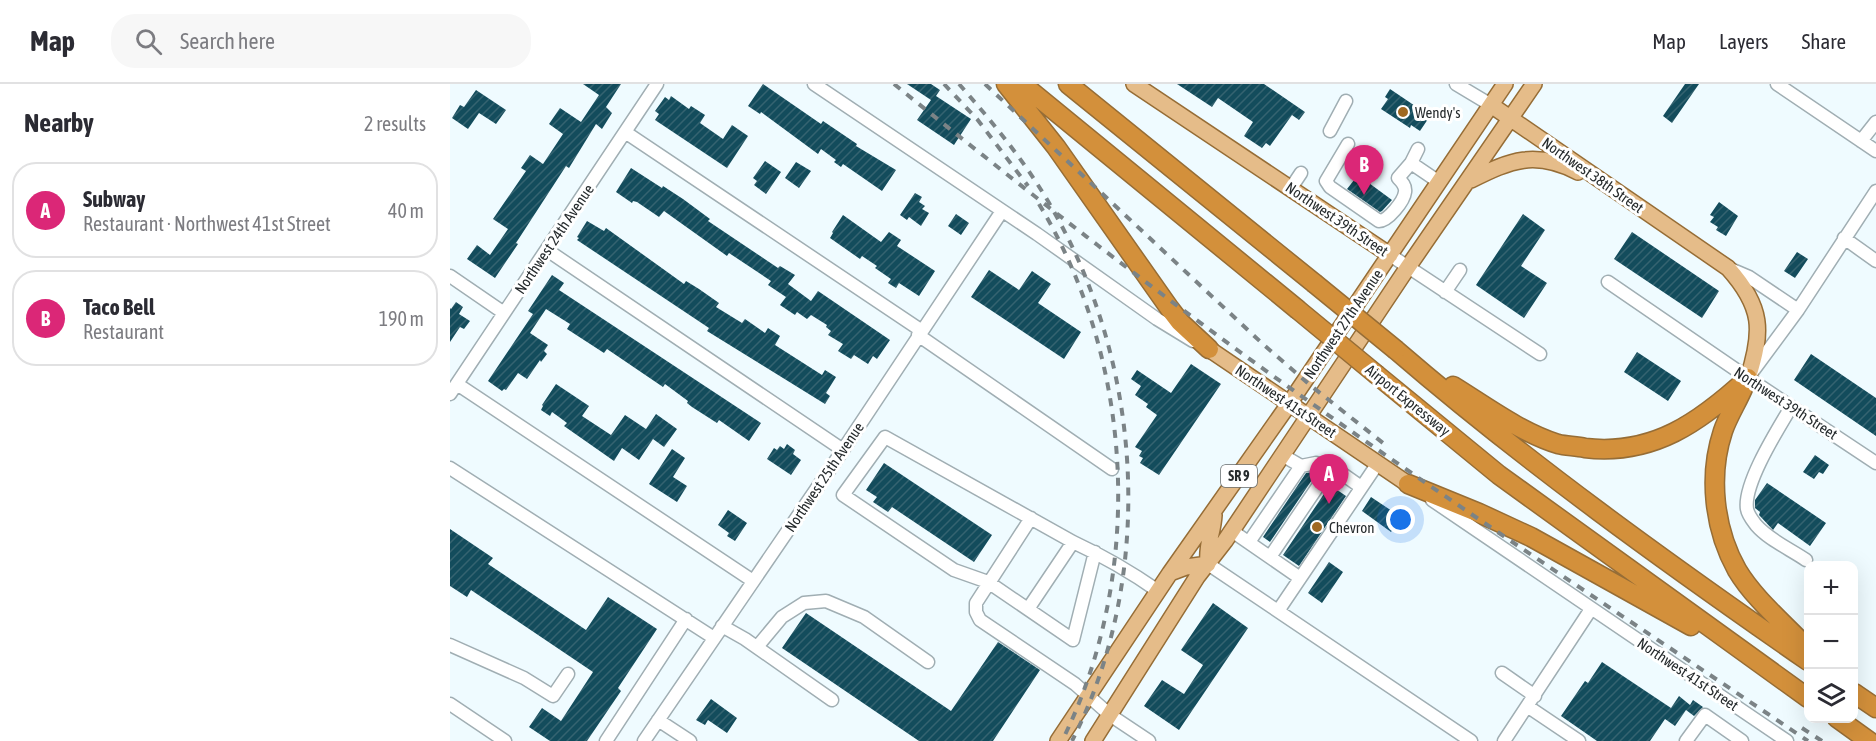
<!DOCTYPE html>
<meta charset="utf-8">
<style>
:root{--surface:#fff;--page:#f7f7f7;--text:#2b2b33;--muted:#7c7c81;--line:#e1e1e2;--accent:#db2777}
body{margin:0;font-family:"Asap Condensed",sans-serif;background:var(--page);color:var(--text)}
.controls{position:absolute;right:18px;bottom:18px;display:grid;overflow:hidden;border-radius:12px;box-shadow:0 6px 24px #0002}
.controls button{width:54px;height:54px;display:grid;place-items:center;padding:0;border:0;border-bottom:2px solid var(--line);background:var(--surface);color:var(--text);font:30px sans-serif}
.you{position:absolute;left:951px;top:436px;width:21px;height:21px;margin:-15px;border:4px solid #fff;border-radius:50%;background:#1a73e8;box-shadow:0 0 0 9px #1a73e833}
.badge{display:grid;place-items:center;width:39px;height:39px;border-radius:50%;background:var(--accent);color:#fff;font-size:20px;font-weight:700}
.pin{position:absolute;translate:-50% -50px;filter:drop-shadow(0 2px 3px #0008)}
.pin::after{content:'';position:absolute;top:32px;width:21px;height:18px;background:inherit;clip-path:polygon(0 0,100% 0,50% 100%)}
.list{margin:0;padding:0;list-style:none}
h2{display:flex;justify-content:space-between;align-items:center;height:78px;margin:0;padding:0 24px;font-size:26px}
h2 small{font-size:20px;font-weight:400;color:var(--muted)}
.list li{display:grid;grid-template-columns:39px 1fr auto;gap:18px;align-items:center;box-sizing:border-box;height:96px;margin:0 12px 12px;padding:0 12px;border:2px solid var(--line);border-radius:24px}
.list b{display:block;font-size:22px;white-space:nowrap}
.list p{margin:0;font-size:20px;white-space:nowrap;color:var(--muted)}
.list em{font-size:20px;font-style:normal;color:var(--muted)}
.icon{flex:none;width:33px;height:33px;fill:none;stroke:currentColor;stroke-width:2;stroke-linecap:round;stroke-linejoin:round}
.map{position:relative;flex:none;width:1426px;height:657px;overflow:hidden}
header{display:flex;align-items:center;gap:36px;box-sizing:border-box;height:84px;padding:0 30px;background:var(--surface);border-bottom:2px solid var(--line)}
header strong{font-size:28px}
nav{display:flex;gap:33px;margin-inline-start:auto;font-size:21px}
.search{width:420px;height:54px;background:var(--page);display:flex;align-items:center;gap:15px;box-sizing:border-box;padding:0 21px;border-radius:24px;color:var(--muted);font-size:22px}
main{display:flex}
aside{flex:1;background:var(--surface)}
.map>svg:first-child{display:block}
</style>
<header>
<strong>Map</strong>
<div class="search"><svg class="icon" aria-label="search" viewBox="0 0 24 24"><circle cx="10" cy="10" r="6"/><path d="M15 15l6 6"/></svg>Search here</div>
<nav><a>Map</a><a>Layers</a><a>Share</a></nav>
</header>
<main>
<aside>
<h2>Nearby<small>2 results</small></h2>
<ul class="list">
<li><span class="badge">A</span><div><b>Subway</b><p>Restaurant · Northwest 41st Street</p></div><em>40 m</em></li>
<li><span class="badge">B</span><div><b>Taco Bell</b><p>Restaurant</p></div><em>190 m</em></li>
</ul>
</aside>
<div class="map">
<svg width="1426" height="657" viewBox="0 0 1426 657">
<defs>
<pattern id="building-hatch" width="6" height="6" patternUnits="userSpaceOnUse" patternTransform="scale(1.5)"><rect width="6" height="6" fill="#134c5c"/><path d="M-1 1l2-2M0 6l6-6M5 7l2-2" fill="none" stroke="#356370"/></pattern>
</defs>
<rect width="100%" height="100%" fill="#effbff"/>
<path fill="url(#building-hatch)" d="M 133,0 L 171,0 L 156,23 L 162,29 L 152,45 L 146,40 L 119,84 L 116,82 L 66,159 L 68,160 L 45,194 L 17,175 L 27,161 L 40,171 L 58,145 L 43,135 L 76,87 L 71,84 L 80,71 L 93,80 L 113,50 L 99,40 L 110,24 L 131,38 L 149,11 Z
M 313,0 L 371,40 L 373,37 L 407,60 L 406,62 L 446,86 L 432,107 L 393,80 L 391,83 L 384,78 L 386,76 L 371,65 L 368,70 L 311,28 L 310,30 L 298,22 Z
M 457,0 L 481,0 L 490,6 L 486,12 L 521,35 L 504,61 L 467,36 L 481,16 Z
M 727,0 L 814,0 L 855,28 L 849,36 L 842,31 L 820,62 L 816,59 L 812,64 L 794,52 L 803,38 L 768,14 L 762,23 Z
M 1235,0 L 1249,0 L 1222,39 L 1213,32 Z
M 940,5 L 980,32 L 970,47 L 961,41 L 960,44 L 931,25 L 938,15 L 935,13 Z
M 26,6 L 56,26 L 46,40 L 29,29 L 18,45 L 2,34 L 10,21 L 14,23 Z
M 221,12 L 239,25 L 241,22 L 255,31 L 250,39 L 273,55 L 282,41 L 298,52 L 277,84 L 205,36 L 209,30 L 205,27 L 215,13 L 219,16 Z
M 315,77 L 331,88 L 316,110 L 304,101 L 307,97 L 303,94 Z
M 346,78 L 361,87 L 349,104 L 335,94 Z
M 181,84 L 212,104 L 213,102 L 233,115 L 260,135 L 258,137 L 328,184 L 330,182 L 345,191 L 338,200 L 361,217 L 368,207 L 440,256 L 427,275 L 423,272 L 418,280 L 404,271 L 401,275 L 388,267 L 393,260 L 378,251 L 381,247 L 376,243 L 377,241 L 361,231 L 357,235 L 347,228 L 345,231 L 330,221 L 336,213 L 318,201 L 321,197 L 279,169 L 277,172 L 214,127 L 209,133 L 187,118 L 183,117 L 182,119 L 166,108 Z
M 908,91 L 942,116 L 932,127 L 930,128 L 897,105 Z
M 465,109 L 472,113 L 469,118 L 475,122 L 472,125 L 479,129 L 471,142 L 459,133 L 457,136 L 450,131 Z
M 1269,118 L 1288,132 L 1276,152 L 1266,146 L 1268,143 L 1260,138 L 1264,133 L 1260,131 Z
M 506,130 L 519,139 L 511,151 L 498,142 Z
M 1073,130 L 1095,146 L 1071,182 L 1097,199 L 1074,234 L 1026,201 Z
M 393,131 L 431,158 L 439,148 L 451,156 L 447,162 L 485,187 L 469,212 L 449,199 L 446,204 L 438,199 L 441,195 L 425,184 L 427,182 L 412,172 L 410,175 L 380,154 L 383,149 L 382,148 Z
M 137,137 L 154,147 L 156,144 L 234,200 L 236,197 L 249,205 L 269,219 L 266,223 L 292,239 L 295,235 L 315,249 L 318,244 L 330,252 L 325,261 L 372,291 L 375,286 L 386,293 L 376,309 L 380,312 L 375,320 L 257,247 L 259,244 L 127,156 L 129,154 L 127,153 Z
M 1182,148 L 1269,207 L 1252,234 L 1164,175 Z
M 1347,168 L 1358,175 L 1345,194 L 1334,187 Z
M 539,186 L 569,206 L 582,187 L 601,200 L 588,219 L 631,248 L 614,275 L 521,213 Z
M 102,191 L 114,199 L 109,206 L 311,339 L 299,357 L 269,336 L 267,339 L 242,323 L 237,319 L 238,317 L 215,300 L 213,303 L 157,265 L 154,269 L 117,245 L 120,240 L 96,225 L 80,249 L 98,261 L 94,267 L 97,270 L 91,278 L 90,276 L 77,295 L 68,289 L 56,306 L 54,305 L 52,307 L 38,297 L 83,230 L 78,227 Z
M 6,218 L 13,223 L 9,230 L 20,237 L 14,245 L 10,243 L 0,258 L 0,224 L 1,225 Z
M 1187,268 L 1231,297 L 1218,317 L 1174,288 Z
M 1361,270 L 1426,314 L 1426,352 L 1344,296 Z
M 741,280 L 771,300 L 709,391 L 690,379 L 693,374 L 689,372 L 692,367 L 685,363 L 707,331 L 696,323 L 698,320 L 685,311 L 691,302 L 681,295 L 687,286 L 721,309 Z
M 106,300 L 139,322 L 132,332 L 161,351 L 175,331 L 196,345 L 206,330 L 227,345 L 214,363 L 203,355 L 189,376 L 172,364 L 164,377 L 114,342 L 117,339 L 109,333 L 102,328 L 100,332 L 91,326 L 93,322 L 92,321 Z
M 337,360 L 345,366 L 343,370 L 351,376 L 341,391 L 317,375 L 324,364 L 327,366 L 330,362 L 334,365 Z
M 222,365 L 235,374 L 223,393 L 237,402 L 227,418 L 199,400 Z
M 1365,371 L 1379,381 L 1373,390 L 1369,388 L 1364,395 L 1353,388 Z
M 434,379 L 542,451 L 524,478 L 442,423 L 438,428 L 423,418 L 427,413 L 416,406 Z
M 864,388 L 866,390 L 820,458 L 813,453 L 856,389 Z
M 1317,399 L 1376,439 L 1360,462 L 1328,439 L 1323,446 L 1309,431 L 1310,428 L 1305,424 L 1305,416 Z
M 880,401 L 896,412 L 849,482 L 833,471 Z
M 921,413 L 951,433 L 941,448 L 912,427 Z
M 278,426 L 297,439 L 285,457 L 277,452 L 279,449 L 268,441 Z
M 0,445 L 43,474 L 38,480 L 136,546 L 158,513 L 207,545 L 168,604 L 171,607 L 137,657 L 100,657 L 79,643 L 92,624 L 111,637 L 143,588 L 21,506 L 17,513 L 0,502 Z
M 879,478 L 893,488 L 872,519 L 858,509 Z
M 763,519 L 798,544 L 729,646 L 694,622 L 712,596 L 734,610 L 753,581 L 731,566 Z
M 356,529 L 501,627 L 548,558 L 590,586 L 543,657 L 469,657 L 332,564 Z
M 1152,578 L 1221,624 L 1229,612 L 1240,621 L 1243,616 L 1253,623 L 1244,632 L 1236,626 L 1225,642 L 1215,635 L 1200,657 L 1147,657 L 1111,632 L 1135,597 L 1138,599 Z
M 261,615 L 287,634 L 277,649 L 258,636 L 255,641 L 246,636 Z"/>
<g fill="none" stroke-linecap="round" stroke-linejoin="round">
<defs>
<path id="minor" d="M 364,0 L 587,150 L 707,235 L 743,257
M 1006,0 L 1041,21
M 1327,0 L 1426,67
M 880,47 L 896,17
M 175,48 L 472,247
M 1411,57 L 1426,38
M 898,60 L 876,97 L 880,103 L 929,137 C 938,137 954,117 955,108 C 956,102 952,98 948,94 L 961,79
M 968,65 L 961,79 L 989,98
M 841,104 L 851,89
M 1394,154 L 1426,177
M 97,166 L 393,366
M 940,171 L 1090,270
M 1278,184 L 1299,193 L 1348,226
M 0,192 L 54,229
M 1158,198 L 1298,294 L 1426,379
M 995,208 L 1010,186
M 468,251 L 662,385
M 1300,291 L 1348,226 L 1426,107
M 7,300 L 303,497
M 0,310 L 207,0
M 1341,323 C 1328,345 1293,400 1297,425 C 1298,431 1303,437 1306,441 C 1319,456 1340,465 1356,476
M 832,371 L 851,382 L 866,379 L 884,384 L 911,403
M 0,384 L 264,554
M 982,416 L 1337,657
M 581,434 L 526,519 L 526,528 L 530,536 L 625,600 L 660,631 L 699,657
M 782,447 L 850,494
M 799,458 L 851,382
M 645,468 L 623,556 L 538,498 L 504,486 L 393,411 L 435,353 L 623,458 C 653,472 681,488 708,507
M 820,473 L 881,383
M 758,480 L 1021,657
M 578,525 L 623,458
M 828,527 L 928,379
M 272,542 L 295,555 L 382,616
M 0,561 L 74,594 L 103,612 L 118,590
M 307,563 L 332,533 L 354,519 L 376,517 L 414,533 L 478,578
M 1052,589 L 1085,612
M 0,620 L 55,657
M 1077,622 L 1129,657
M 208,636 L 240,657
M 156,657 L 236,535
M 194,657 L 393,366 L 552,127
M 1054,657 L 1141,525
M 1236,657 L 1255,631 L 1292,657"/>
<path id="major" d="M 684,0 L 940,171
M 1041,21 L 1278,184 C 1313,223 1313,247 1298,294
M 1021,96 C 1061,76 1085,66 1128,88
M 759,265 L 958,400
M 720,489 L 736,483 L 758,480 C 756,459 763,450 764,431
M 608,657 L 720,489 L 839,320 L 1055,0
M 643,657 L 747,493 L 775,457 L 958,183 L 1084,0"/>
<path id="highway" d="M 556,0 L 606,63 L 720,225 L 730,238 L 759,265
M 572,0 L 847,225
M 618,0 L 864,199
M 946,266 C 1076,378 1217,479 1358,577
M 927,291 L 1049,391 L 1358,614
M 1003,302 C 1037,323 1070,348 1108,360 C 1116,362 1126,362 1135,364 C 1203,372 1250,338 1298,294
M 1294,302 C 1288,317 1278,332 1273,347 C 1258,392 1264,445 1287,486 C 1305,516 1335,540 1358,565
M 958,400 L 1029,429 L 1081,453 L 1241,542
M 1404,609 L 1426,624
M 1387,634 L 1419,657"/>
</defs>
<use href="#minor" stroke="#a0aeb3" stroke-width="15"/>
<use href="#major" stroke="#966d36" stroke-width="18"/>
<use href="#highway" stroke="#966d36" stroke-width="21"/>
<use href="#minor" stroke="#fff" stroke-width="12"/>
<use href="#major" stroke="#e5bc89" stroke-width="15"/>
<use href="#highway" stroke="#d3903b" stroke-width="18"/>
<path stroke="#7b8386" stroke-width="4" stroke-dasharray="8 8" stroke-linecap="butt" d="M 444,0 C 579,109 715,216 857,316 C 1022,433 1191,544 1358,657
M 494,0 L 527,35 L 578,102
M 509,0 C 546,42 582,86 608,135 C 694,292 704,496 622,657
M 535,0 L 815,262 L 860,301 L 933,359
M 589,120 C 685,279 695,490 612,657
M 1352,644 L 1372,657"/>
<defs>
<path id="highway-bridge" d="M 864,199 L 946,266
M 847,225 L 927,291"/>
</defs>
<use href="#highway-bridge" stroke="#966d36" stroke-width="21" stroke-linecap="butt"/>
<use href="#highway-bridge" stroke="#d3903b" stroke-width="18"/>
</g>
<g fill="#9f6922" stroke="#fff" stroke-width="2">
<circle cx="953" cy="28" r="6"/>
<circle cx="867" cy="443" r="6"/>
</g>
<g text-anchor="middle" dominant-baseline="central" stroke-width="6" stroke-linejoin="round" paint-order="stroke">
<rect fill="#fff" stroke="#676b6c" stroke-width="1.5" x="771" y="381" width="36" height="22" rx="4.5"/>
<g font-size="14" font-weight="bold" fill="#262b2d">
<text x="789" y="392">SR 9</text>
</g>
<g font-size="15" fill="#262b2d" stroke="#fff" text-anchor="start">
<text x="965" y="28">Wendy's</text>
<text x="879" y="443">Chevron</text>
</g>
<g font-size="15" fill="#262b2d" stroke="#fff">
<text transform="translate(1143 91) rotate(35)">Northwest 38th Street</text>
<text transform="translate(887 135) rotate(34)">Northwest 39th Street</text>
<text transform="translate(104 155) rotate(-56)">Northwest 24th Avenue</text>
<text transform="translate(893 240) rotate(-56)">Northwest 27th Avenue</text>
<text transform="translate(958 316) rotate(39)">Airport Expressway</text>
<text transform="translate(836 317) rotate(34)">Northwest 41st Street</text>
<text transform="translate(1336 319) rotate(33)">Northwest 39th Street</text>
<text transform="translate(374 393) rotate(-56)">Northwest 25th Avenue</text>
<text transform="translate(1238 590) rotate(34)">Northwest 41st Street</text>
</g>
</g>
</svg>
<div class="controls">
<button>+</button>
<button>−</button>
<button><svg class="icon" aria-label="layers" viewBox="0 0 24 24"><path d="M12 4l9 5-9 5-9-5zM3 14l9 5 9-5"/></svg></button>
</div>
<div class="you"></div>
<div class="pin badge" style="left:879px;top:420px">A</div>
<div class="pin badge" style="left:914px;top:111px">B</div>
</div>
</main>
